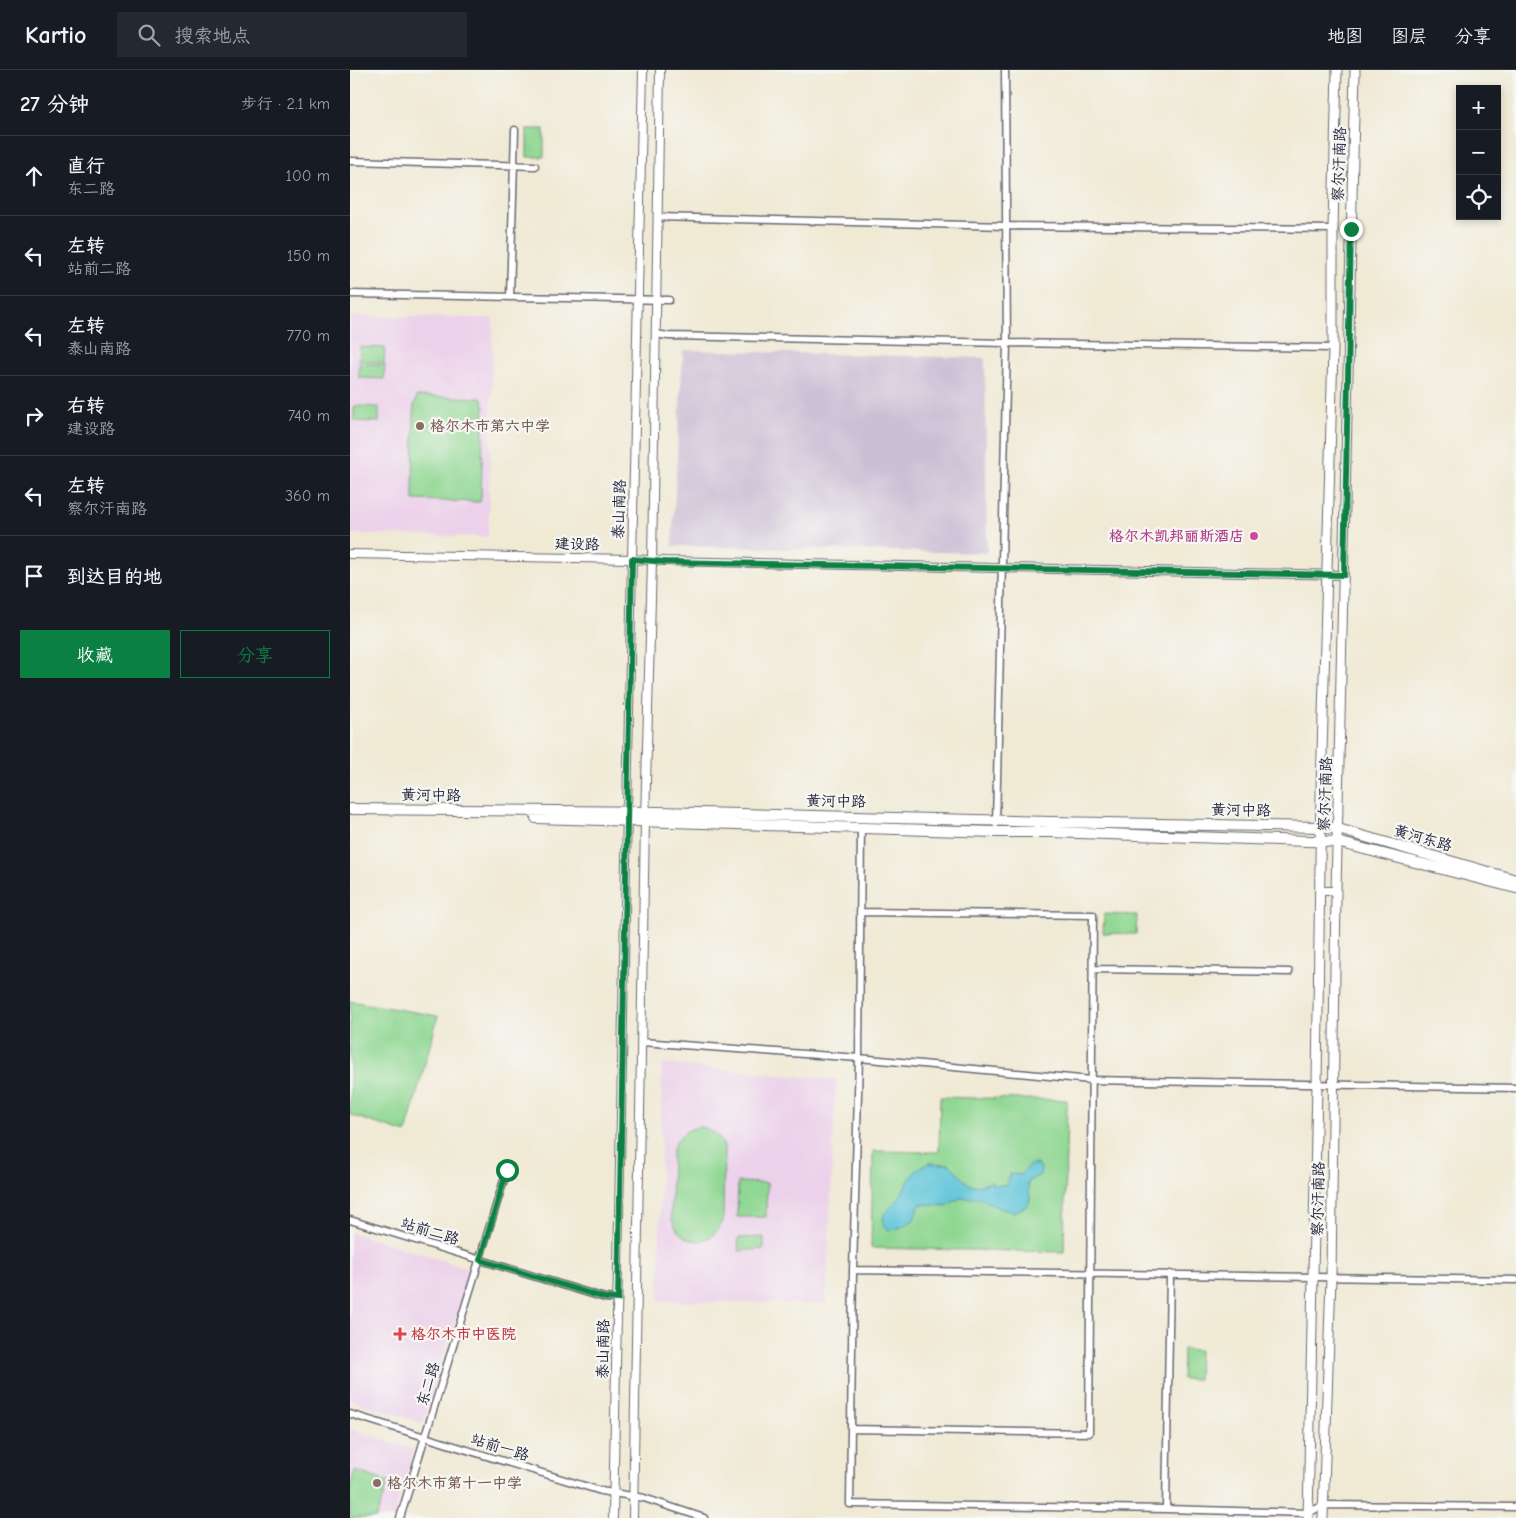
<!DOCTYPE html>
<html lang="zh">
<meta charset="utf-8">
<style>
:root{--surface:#171b24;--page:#242831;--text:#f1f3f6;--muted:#9ea1a6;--line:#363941;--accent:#0b8043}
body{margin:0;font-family:"Comic Neue","LXGW WenKai TC",sans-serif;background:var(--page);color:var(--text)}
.controls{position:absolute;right:15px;top:15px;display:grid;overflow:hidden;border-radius:0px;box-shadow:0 2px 8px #0003}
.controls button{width:45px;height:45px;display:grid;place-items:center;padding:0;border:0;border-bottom:1px solid var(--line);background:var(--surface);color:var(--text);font:25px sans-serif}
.stop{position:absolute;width:15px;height:15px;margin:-11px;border:4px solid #0b8043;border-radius:50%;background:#fff}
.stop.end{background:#0b8043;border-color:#fff;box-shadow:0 1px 5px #0008}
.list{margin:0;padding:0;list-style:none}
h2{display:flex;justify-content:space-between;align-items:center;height:65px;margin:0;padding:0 20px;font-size:21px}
h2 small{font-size:16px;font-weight:400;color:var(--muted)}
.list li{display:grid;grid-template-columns:32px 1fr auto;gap:15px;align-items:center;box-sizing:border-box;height:80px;padding:0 20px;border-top:1px solid var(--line)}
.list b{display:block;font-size:19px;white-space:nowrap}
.list p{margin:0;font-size:16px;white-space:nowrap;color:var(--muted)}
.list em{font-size:16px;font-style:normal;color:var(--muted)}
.actions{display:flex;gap:10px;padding:15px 20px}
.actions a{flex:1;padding:11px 0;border:1px solid var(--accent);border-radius:0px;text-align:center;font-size:18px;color:var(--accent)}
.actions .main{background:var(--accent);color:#fff}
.icon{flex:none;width:28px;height:28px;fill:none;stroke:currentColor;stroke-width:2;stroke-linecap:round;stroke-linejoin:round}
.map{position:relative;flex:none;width:1166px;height:1448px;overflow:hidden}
header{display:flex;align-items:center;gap:30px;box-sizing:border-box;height:70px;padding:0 25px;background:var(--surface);border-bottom:1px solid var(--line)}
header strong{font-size:24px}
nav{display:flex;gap:28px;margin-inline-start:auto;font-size:18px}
.search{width:350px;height:45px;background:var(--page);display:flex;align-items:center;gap:12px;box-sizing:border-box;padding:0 18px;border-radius:0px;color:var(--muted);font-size:19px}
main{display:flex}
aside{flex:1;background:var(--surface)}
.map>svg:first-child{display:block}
</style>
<header>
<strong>Kartio</strong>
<div class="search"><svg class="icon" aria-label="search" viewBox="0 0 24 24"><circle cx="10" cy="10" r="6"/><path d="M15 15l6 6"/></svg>搜索地点</div>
<nav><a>地图</a><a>图层</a><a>分享</a></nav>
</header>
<main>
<aside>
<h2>27 分钟<small>步行 · 2.1 km</small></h2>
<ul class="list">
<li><svg class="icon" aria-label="ahead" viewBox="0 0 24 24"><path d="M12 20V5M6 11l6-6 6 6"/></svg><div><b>直行</b><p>东二路</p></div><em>100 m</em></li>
<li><svg class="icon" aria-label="left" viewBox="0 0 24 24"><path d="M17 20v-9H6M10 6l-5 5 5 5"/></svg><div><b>左转</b><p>站前二路</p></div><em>150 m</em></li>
<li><svg class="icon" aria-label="left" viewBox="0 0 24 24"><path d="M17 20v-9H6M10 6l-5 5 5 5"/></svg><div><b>左转</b><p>泰山南路</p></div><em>770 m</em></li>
<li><svg class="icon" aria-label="right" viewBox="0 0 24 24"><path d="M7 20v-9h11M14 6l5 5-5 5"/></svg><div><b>右转</b><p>建设路</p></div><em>740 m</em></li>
<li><svg class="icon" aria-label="left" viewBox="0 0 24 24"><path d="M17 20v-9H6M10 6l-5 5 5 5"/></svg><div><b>左转</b><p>察尔汗南路</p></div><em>360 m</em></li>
<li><svg class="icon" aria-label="arrive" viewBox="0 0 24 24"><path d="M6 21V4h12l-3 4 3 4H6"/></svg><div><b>到达目的地</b></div></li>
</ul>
<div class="actions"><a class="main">收藏</a><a>分享</a></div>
</aside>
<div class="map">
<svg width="1166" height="1448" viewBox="0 0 1166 1448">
<rect width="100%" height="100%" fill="#f6f6f2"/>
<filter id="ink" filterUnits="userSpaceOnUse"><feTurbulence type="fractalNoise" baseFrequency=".02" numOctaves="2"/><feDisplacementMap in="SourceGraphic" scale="10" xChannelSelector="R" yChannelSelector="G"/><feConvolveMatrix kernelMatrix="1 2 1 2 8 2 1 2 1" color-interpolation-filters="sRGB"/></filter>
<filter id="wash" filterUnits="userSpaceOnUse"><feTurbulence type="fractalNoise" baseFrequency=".0096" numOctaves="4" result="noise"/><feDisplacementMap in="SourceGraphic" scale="20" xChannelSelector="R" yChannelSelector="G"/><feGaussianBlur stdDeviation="1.12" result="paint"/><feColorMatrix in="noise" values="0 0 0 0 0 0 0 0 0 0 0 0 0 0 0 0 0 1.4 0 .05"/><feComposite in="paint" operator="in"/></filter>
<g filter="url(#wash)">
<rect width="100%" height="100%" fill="#f0ead5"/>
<path fill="#ecd1ea" d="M 0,246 L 143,248 L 138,467 L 0,464 Z
M 312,994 L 486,1010 L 476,1234 L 309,1231 Z
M 0,1162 L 121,1199 L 73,1353 L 0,1330 Z
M 0,1359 L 64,1379 L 43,1448 L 0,1448 Z"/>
<path fill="#cbbfd5" d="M 333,280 L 635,288 L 637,483 L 322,476 Z"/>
<path fill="#8fd792" stroke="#587c66" d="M 177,59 L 194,59 L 194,87 L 177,87 Z
M 10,277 L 35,278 L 34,293 L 9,291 Z
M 9,294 L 35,295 L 34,309 L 9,308 Z
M 67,326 L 132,328 L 134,335 L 131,427 L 130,432 L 64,430 L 63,425 L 64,335 Z
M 4,336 L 29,337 L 29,352 L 4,351 Z
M 754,844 L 787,845 L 786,864 L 753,863 Z
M 0,931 L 88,946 L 56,1063 L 0,1045 Z
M 590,1027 L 717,1030 L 714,1182 L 521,1178 L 523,1081 L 589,1082 Z
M 351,1057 L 357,1059 L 367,1065 L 374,1076 L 373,1151 C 360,1180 328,1176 321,1146 L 322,1081 C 327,1066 336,1058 351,1057 Z
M 388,1112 L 417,1113 L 416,1147 L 387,1147 Z
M 414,1167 L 414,1179 L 389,1181 L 388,1168 Z
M 833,1279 L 849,1280 L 848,1309 L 832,1309 Z
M 5,1401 L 38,1412 L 26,1448 L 0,1448 L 0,1418 Z"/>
<path fill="#5dc5d9" stroke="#40748a" d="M 580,1093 L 599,1094 C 617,1110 616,1123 642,1111 L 642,1115 L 657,1115 L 657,1109 L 660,1108 L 660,1104 L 670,1105 C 676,1099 681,1090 690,1096 L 691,1099 L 690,1105 L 680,1110 L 678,1114 L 680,1129 L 678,1135 L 664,1142 L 651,1139 L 630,1128 L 610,1128 L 596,1136 L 570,1134 L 563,1151 L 547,1159 L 539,1160 L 534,1156 L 533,1150 L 534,1144 L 547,1131 L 563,1104 L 572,1096 Z"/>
</g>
<g filter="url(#ink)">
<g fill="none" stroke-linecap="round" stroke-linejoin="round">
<defs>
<path id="minor" d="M 0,91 L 185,96
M 308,147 L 656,156 L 983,159
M 0,224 L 319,230
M 160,226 L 165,60
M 306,264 L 318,266 L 657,273 L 983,278
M 646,754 L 657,273 L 655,0
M 511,757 L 509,988 L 503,1200 L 500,1434 L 816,1439 L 958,1443 L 974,1435 L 1166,1437
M 743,899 L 939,902
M 292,972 L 509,988 L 741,1010 L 1166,1018
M 0,1150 L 255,1228 L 268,1229
M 503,1200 L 1166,1210
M 0,1344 L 251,1421 L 294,1428 L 354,1448
M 501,1359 L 739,1363 L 743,845 L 510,842
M 816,1439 L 820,1204
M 50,1448 L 157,1100"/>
<path id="tertiary" d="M 0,484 L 282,489 L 315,491 L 994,505
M 971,821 L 986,821
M 263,1448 L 282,489 L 293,0
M 283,1448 L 295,751 L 302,491 L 310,0"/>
<path id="secondary" d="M 958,1448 L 967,1014 L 971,720 L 983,278 L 983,159 L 987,0
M 973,1448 L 981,1207 L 986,821 L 1005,0"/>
<path id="trunk" d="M 0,739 L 308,742 L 701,752 L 971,757 L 988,759 L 1166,810
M 186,748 L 646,762 L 701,762 L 987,772 L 1166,818"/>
</defs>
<use href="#minor" stroke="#6a6871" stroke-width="9"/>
<use href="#tertiary" stroke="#6a6871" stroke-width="10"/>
<use href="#secondary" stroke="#6a6871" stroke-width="11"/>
<use href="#trunk" stroke="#6a6871" stroke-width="12"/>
<use href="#minor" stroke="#fff" stroke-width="6"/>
<use href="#tertiary" stroke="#fff" stroke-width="8"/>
<use href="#secondary" stroke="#fff" stroke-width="9"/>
<use href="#trunk" stroke="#fff" stroke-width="10"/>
</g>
</g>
<g fill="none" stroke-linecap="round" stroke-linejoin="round" filter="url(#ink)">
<path stroke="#0b8043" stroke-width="6" d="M 157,1100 L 130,1190 L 255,1228 L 268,1229 L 282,489 L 315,492 L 994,505 L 1001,159"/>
</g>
<g fill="#8d6e63" stroke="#f6f6f2" stroke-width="2">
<circle cx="70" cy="356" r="5"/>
<circle cx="27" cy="1413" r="5"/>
</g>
<circle fill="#d1479c" stroke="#f6f6f2" stroke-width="2" cx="904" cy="466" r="5"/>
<path fill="#e0444e" stroke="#f6f6f2" stroke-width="2" d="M47.5 1256.5h5v5h5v5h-5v5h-5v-5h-5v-5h5z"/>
<g text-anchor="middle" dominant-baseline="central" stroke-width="4.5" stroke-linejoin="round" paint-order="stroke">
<g font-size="15" fill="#22223b" stroke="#f6f6f2">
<text transform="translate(989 94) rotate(-88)">察尔汗南路</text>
<text transform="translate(269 439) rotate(-88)">泰山南路</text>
<text transform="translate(227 474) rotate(1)">建设路</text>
<text transform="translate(975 724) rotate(-88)">察尔汗南路</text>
<text transform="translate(81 725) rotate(1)">黄河中路</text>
<text transform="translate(486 731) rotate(1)">黄河中路</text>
<text transform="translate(891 740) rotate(1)">黄河中路</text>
<text transform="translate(1073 768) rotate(16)">黄河东路</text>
<text transform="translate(968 1129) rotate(-89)">察尔汗南路</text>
<text transform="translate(80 1161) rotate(17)">站前二路</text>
<text transform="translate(253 1279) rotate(-89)">泰山南路</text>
<text transform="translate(78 1314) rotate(-73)">东二路</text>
<text transform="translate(150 1377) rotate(17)">站前一路</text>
</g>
<g font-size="15" font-weight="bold" fill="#785e54" stroke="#f6f6f2" text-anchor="start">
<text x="80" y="356">格尔木市第六中学</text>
<text x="37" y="1413">格尔木市第十一中学</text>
</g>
<g font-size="15" font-weight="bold" fill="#b23c85" stroke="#f6f6f2" text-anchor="end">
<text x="894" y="466">格尔木凯邦丽斯酒店</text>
</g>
<g font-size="15" font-weight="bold" fill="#be3a42" stroke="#f6f6f2" text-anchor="start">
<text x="61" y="1264">格尔木市中医院</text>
</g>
</g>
</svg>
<div class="controls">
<button>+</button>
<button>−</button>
<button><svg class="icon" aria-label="locate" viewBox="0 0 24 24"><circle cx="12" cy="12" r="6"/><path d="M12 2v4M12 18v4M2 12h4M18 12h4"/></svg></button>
</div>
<div class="stop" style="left:157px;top:1100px"></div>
<div class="stop end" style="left:1001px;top:159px"></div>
</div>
</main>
